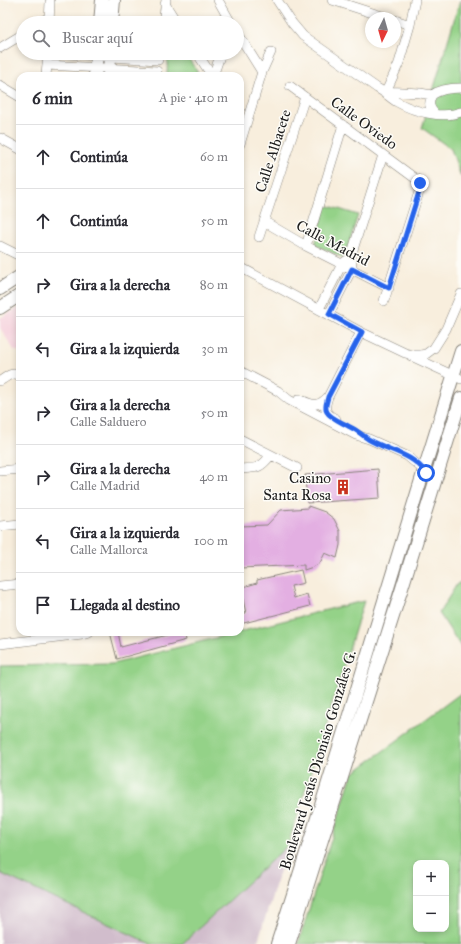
<!DOCTYPE html>
<html lang="es">
<meta charset="utf-8">
<style>
:root{--surface:#fff;--page:#f2f2f3;--text:#2b2b33;--muted:#7c7c81;--line:#e1e1e2}
body{margin:0;font-family:"IM FELL Great Primer",serif;background:var(--page);color:var(--text)}
.controls{position:absolute;right:12px;bottom:12px;display:grid;overflow:hidden;border-radius:8px;box-shadow:0 2px 6px #0003}
.controls button{width:36px;height:36px;display:grid;place-items:center;padding:0;border:0;border-bottom:1px solid var(--line);background:var(--surface);color:var(--text);font:20px sans-serif}
.compass{position:absolute;left:365px;top:12px;width:36px;height:36px;border-radius:50%;background:var(--surface);box-shadow:0 2px 6px #0003;rotate:185deg}
.stop{position:absolute;width:12px;height:12px;margin:-9px;border:3px solid #2563eb;border-radius:50%;background:#fff}
.stop.end{background:#2563eb;border-color:#fff;box-shadow:0 1px 4px #0008}
.list{margin:0;padding:0;list-style:none}
h2{display:flex;justify-content:space-between;align-items:center;height:52px;margin:0;padding:0 16px;font-size:17px}
h2 small{font-size:13px;font-weight:400;color:var(--muted)}
.list li{display:grid;grid-template-columns:26px 1fr auto;gap:12px;align-items:center;box-sizing:border-box;height:64px;padding:0 16px;border-top:1px solid var(--line)}
.list b{display:block;font-size:15px;white-space:nowrap}
.list p{margin:0;font-size:13px;white-space:nowrap;color:var(--muted)}
.list em{font-size:13px;font-style:normal;color:var(--muted)}
.icon{flex:none;width:22px;height:22px;fill:none;stroke:currentColor;stroke-width:2;stroke-linecap:round;stroke-linejoin:round}
.map{position:relative;flex:none;width:461px;height:944px;overflow:hidden}
.search{position:absolute;background:var(--surface);box-shadow:0 2px 6px #0003;left:16px;top:16px;width:228px;height:44px;display:flex;align-items:center;gap:10px;box-sizing:border-box;padding:0 14px;border-radius:22px;color:var(--muted);font-size:15px}
.panel{position:absolute;background:var(--surface);box-shadow:0 2px 6px #0003;left:16px;top:72px;width:228px;height:564px;border-radius:12px}
.map>svg:first-child{display:block}
</style>
<div class="map">
<svg width="461" height="944" viewBox="0 0 461 944">
<rect width="100%" height="100%" fill="#fdfcf7"/>
<filter id="ink" filterUnits="userSpaceOnUse"><feTurbulence type="fractalNoise" baseFrequency=".025" numOctaves="2"/><feDisplacementMap in="SourceGraphic" scale="8" xChannelSelector="R" yChannelSelector="G"/><feConvolveMatrix kernelMatrix="1 2 1 2 8 2 1 2 1" color-interpolation-filters="sRGB"/></filter>
<filter id="wash" filterUnits="userSpaceOnUse"><feTurbulence type="fractalNoise" baseFrequency=".012" numOctaves="4" result="noise"/><feDisplacementMap in="SourceGraphic" scale="16" xChannelSelector="R" yChannelSelector="G"/><feGaussianBlur stdDeviation="0.9" result="paint"/><feColorMatrix in="noise" values="0 0 0 0 0 0 0 0 0 0 0 0 0 0 0 0 0 1.4 0 .05"/><feComposite in="paint" operator="in"/></filter>
<g filter="url(#wash)">
<rect width="100%" height="100%" fill="#f8eedd"/>
<path fill="#f5cfdb" d="M 20,307 L 20,352 L 14,350 L 0,328 L 0,318 Z"/>
<path fill="#d1bdcc" d="M 288,845 L 257,944 L 182,944 Z
M 0,873 L 151,944 L 0,944 Z"/>
<path fill="#94d288" stroke="#587752" fill-rule="evenodd" d="M 460,0 L 461,0 L 461,177 L 451,149 L 422,128 Z
M 168,53 L 185,53 L 200,76 L 167,76 Z
M 326,205 L 358,215 L 344,258 L 315,245 Z
M 461,582 L 461,647 L 439,613 L 457,584 Z
M 364,601 L 288,845 L 182,944 L 151,944 L 0,873 L 0,666 L 112,664 L 346,605 Z
M 461,693 L 461,944 L 298,944 L 352,774 ZM 416,863 L 446,863 L 446,929 L 416,929 Z"/>
<g id="blocks">
<path fill="#e3afe2" d="M 378,469 L 380,498 L 307,503 L 305,475 Z
M 308,506 L 325,512 L 334,519 L 340,531 L 340,545 L 337,558 L 325,553 L 320,563 L 313,567 L 304,570 L 304,565 L 240,568 L 240,526 L 267,525 L 281,510 L 308,508 Z
M 301,570 L 304,583 L 291,586 L 294,598 L 307,594 L 310,606 L 240,624 L 240,615 L 246,613 L 242,595 L 240,596 L 240,588 L 257,583 L 257,580 Z
M 110,632 L 118,632 L 121,647 L 179,632 L 184,632 L 186,640 L 117,659 Z"/>
</g>
</g>
<g filter="url(#ink)">
<use href="#blocks" fill-opacity="0" stroke="#8a857c" stroke-width="1"/>
<g fill="none" stroke-linecap="round" stroke-linejoin="round">
<defs>
<path id="street" d="M 218,0 L 231,23
M 277,0 L 292,23 L 303,36 L 377,88 C 385,92 390,98 397,102 C 415,112 442,119 461,112
M 332,0 L 388,18
M 165,4 L 177,23
M 395,20 L 410,25
M 40,23 L 49,17
M 49,23 L 50,2
M 163,23 L 166,0
M 237,32 L 262,72
M 0,48 L 23,34
M 51,53 L 158,60
M 197,53 L 212,76
M 47,65 L 157,71
M 46,76 L 48,53
M 213,76 L 221,53
M 0,85 L 20,97
M 290,86 L 420,182 L 420,189 L 384,301
M 383,91 L 420,93 L 432,95 C 440,89 451,88 461,88
M 385,94 L 399,63 L 410,25 L 415,0
M 432,95 C 428,103 429,108 435,114
M 0,138 L 20,149
M 240,144 L 262,72 L 271,52
M 265,222 L 306,246 L 389,288
M 259,237 L 305,97
M 0,246 L 20,256
M 306,246 L 343,125
M 240,267 L 361,332 L 405,353 L 413,355 L 421,355 L 426,354 L 434,348 L 446,329 L 461,294
M 319,309 L 342,264 L 347,260
M 329,314 L 352,269 L 351,256 L 383,155
M 411,356 L 461,379
M 240,371 L 278,391 L 289,400 L 356,435 L 369,439 L 407,456 L 424,470 L 435,482
M 0,381 C 7,377 12,371 20,376
M 299,399 C 313,405 317,408 328,397
M 336,419 C 324,413 324,409 328,397 L 361,332
M 240,439 L 297,468
M 240,469 C 257,468 260,469 271,455
M 0,471 L 20,469
M 0,526 L 20,524
M 0,586 L 20,584
M 0,644 L 82,634 L 89,632"/>
<path id="secondary" d="M 100,23 L 102,0
M 112,23 L 114,0
M 95,76 L 97,53
M 109,76 L 110,53
M 0,289 L 20,276
M 0,308 L 20,295
M 277,944 C 341,747 399,548 461,351
M 289,944 L 402,588 L 461,398"/>
</defs>
<use href="#street" stroke="#8a857c" stroke-width="10"/>
<use href="#secondary" stroke="#8a857c" stroke-width="14"/>
<use href="#street" stroke="#fff" stroke-width="9"/>
<use href="#secondary" stroke="#fff" stroke-width="12"/>
</g>
</g>
<g fill="none" stroke-linecap="round" stroke-linejoin="round" filter="url(#ink)">
<path stroke="#2563eb" stroke-width="5" d="M 420,183 L 420,189 L 389,288 L 352,269 L 329,314 L 362,332 L 328,397 C 327,402 324,407 327,412 C 330,418 344,423 350,427 C 357,430 362,435 368,439 C 388,451 412,453 426,473"/>
</g>
<defs>
<symbol id="building-bare" viewBox="-9 -9 18 18"><path d="M-4-6H4V6H1V3H-1V6H-4ZM-2.5-4.3h1.7v1.8h-1.7ZM.8-4.3h1.7v1.8H.8ZM-2.5-1h1.7V.8h-1.7ZM.8-1h1.7V.8H.8Z" fill="#c8321e" stroke="#fdfcf7" stroke-width="2.5" paint-order="stroke"/></symbol>
</defs>
<g fill-rule="evenodd">
<use href="#building-bare" x="332" y="476" width="22" height="22"/>
</g>
<g text-anchor="middle" dominant-baseline="central" stroke-width="3" stroke-linejoin="round" paint-order="stroke">
<g font-size="15" fill="#1c1c1c" stroke="#fdfcf7">
<text transform="translate(364 123) rotate(36)">Calle Oviedo</text>
<text transform="translate(273 151) rotate(-72)">Calle Albacete</text>
<text transform="translate(333 243) rotate(28)">Calle Madrid</text>
<text transform="translate(318 760) rotate(-73)">Boulevard Jesús Dionisio Gonzáles G.</text>
</g>
<g font-size="15" fill="#1c1c1c" stroke="#fdfcf7" text-anchor="end">
<text x="331" y="478">Casino<tspan x="331" dy="17">Santa Rosa</tspan></text>
</g>
</g>
</svg>
<div class="controls">
<button>+</button>
<button>−</button>
</div>
<svg class="compass" viewBox="-18 -18 36 36"><path d="M0-13l5 13h-10z" fill="#e53935"/><path d="M0 13l5-13h-10z" fill="#7c7c81"/></svg>
<div class="stop" style="left:426px;top:473px"></div>
<div class="stop end" style="left:420px;top:183px"></div>
<div class="search"><svg class="icon" aria-label="search" viewBox="0 0 24 24"><circle cx="10" cy="10" r="6"/><path d="M15 15l6 6"/></svg>Buscar aquí</div>
<section class="panel">
<h2>6 min<small>A pie · 410 m</small></h2>
<ul class="list">
<li><svg class="icon" aria-label="ahead" viewBox="0 0 24 24"><path d="M12 20V5M6 11l6-6 6 6"/></svg><div><b>Continúa</b></div><em>60 m</em></li>
<li><svg class="icon" aria-label="ahead" viewBox="0 0 24 24"><path d="M12 20V5M6 11l6-6 6 6"/></svg><div><b>Continúa</b></div><em>50 m</em></li>
<li><svg class="icon" aria-label="right" viewBox="0 0 24 24"><path d="M7 20v-9h11M14 6l5 5-5 5"/></svg><div><b>Gira a la derecha</b></div><em>80 m</em></li>
<li><svg class="icon" aria-label="left" viewBox="0 0 24 24"><path d="M17 20v-9H6M10 6l-5 5 5 5"/></svg><div><b>Gira a la izquierda</b></div><em>30 m</em></li>
<li><svg class="icon" aria-label="right" viewBox="0 0 24 24"><path d="M7 20v-9h11M14 6l5 5-5 5"/></svg><div><b>Gira a la derecha</b><p>Calle Salduero</p></div><em>50 m</em></li>
<li><svg class="icon" aria-label="right" viewBox="0 0 24 24"><path d="M7 20v-9h11M14 6l5 5-5 5"/></svg><div><b>Gira a la derecha</b><p>Calle Madrid</p></div><em>40 m</em></li>
<li><svg class="icon" aria-label="left" viewBox="0 0 24 24"><path d="M17 20v-9H6M10 6l-5 5 5 5"/></svg><div><b>Gira a la izquierda</b><p>Calle Mallorca</p></div><em>100 m</em></li>
<li><svg class="icon" aria-label="arrive" viewBox="0 0 24 24"><path d="M6 21V4h12l-3 4 3 4H6"/></svg><div><b>Llegada al destino</b></div></li>
</ul>
</section>
</div>
